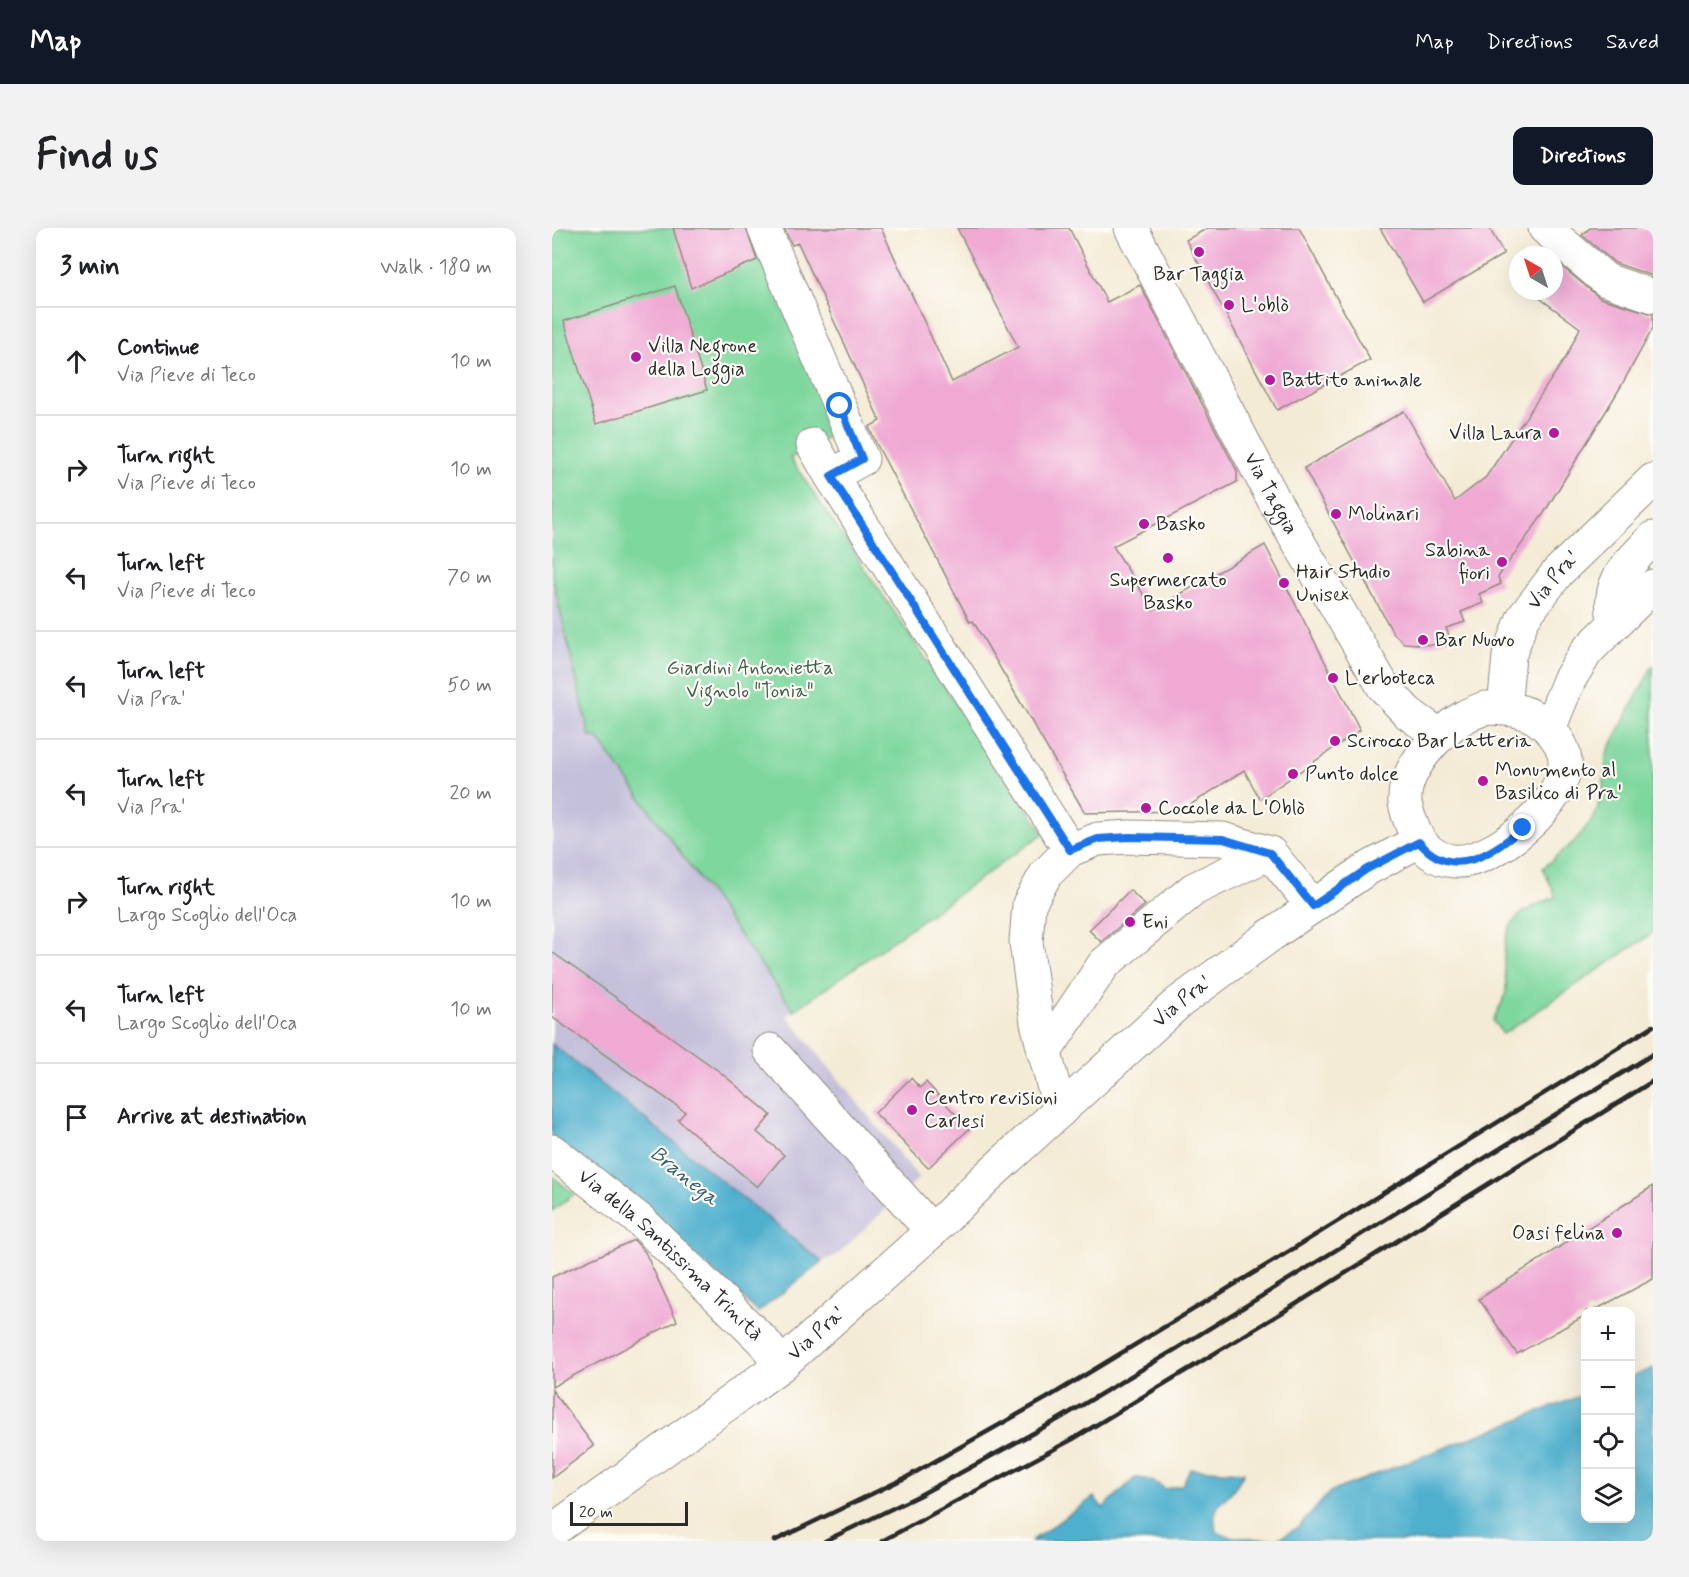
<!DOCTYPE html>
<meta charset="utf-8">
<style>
:root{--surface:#fff;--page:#f2f2f2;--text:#202124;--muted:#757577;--line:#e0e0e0;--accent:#111827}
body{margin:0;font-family:Mynerve,sans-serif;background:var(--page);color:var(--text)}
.controls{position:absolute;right:18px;bottom:18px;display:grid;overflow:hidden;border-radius:12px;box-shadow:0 6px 24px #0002}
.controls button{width:54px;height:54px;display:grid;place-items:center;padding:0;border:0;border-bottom:2px solid var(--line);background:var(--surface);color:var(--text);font:30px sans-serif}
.compass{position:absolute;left:957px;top:18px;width:54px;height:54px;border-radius:50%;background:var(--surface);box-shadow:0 6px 24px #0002;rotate:321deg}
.scale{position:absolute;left:18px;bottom:15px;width:118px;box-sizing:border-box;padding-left:6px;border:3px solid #2b2b2b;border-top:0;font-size:16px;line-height:21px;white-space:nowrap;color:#2b2b2b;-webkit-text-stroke:4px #fdfcf7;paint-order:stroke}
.stop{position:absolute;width:18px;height:18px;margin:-14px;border:4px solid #1a73e8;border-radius:50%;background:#fff}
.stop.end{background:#1a73e8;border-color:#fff;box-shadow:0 2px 6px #0008}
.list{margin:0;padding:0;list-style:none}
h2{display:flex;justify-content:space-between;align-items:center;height:78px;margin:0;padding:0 24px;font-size:26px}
h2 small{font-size:20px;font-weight:400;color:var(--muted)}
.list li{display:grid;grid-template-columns:39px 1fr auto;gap:18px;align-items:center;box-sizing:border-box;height:108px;padding:0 24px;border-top:2px solid var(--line)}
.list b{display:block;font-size:22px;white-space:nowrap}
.list p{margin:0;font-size:20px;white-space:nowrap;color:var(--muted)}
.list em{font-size:20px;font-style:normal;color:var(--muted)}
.icon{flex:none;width:33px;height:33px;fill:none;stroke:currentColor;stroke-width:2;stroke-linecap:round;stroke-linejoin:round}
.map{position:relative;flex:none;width:1101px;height:1313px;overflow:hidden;border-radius:12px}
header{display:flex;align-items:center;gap:36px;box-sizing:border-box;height:84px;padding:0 30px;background:var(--accent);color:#fff}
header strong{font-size:28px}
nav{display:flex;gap:33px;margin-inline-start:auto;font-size:21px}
.intro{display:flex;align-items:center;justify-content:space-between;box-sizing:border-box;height:144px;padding:0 36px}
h1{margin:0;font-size:42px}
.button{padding:15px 27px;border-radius:12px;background:var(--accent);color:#fff;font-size:21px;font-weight:700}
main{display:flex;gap:36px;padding:0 36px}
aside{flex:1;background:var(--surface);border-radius:12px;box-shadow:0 6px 24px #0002}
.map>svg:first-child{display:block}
</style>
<header>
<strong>Map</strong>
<nav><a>Map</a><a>Directions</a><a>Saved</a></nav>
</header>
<div class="intro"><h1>Find us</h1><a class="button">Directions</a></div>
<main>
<aside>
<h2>3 min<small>Walk · 180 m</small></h2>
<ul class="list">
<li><svg class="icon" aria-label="ahead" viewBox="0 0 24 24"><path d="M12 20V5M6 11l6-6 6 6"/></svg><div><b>Continue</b><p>Via Pieve di Teco</p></div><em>10 m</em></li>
<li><svg class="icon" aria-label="right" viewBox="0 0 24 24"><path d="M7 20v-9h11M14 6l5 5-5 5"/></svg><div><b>Turn right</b><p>Via Pieve di Teco</p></div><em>10 m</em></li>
<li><svg class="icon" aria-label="left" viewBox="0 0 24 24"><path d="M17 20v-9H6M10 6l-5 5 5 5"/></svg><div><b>Turn left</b><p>Via Pieve di Teco</p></div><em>70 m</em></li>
<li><svg class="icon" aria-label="left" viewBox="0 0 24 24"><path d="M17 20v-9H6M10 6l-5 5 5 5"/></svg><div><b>Turn left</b><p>Via Pra'</p></div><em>50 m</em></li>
<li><svg class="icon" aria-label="left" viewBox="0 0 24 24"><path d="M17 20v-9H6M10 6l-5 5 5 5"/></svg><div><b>Turn left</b><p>Via Pra'</p></div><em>20 m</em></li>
<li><svg class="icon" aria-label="right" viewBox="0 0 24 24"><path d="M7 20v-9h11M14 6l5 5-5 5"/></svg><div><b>Turn right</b><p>Largo Scoglio dell'Oca</p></div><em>10 m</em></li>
<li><svg class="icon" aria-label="left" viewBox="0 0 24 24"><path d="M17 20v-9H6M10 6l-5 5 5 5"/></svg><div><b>Turn left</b><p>Largo Scoglio dell'Oca</p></div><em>10 m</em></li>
<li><svg class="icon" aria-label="arrive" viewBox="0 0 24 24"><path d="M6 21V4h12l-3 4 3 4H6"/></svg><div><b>Arrive at destination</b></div></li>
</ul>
</aside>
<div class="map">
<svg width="1101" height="1313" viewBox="0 0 1101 1313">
<rect width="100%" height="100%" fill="#fdfcf7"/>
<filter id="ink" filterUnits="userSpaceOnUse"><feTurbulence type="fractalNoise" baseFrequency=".0167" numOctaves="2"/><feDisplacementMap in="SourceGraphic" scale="12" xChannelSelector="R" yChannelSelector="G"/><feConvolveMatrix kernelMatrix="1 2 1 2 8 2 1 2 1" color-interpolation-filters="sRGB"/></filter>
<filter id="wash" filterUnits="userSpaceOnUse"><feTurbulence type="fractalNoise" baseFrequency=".008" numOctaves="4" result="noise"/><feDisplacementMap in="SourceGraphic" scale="24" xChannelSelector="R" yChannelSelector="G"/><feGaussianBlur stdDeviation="1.35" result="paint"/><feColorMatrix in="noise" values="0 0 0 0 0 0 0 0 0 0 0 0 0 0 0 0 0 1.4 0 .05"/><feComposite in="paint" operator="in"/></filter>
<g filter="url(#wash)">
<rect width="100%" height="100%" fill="#f4ebd5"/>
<path fill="#c5c0da" d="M 0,348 L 38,509 L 45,509 L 242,783 L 235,788 L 367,950 L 286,1026 L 270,1034 L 0,816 Z"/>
<path fill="#7ed79d" stroke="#548164" stroke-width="1.5" d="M 0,0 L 201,0 L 287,203 L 238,230 L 492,605 L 242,783 L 45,509 L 38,509 L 0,348 Z
M 1101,437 L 1101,705 L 951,806 L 941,793 C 944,784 950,776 953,768 C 956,760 953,748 952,740 C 950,694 964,684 1004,669 L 991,640 L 1024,612 L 1043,588 L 1051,562 L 1055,525 Z
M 0,948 L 22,966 L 0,983 Z"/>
<path fill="#4fb0ce" stroke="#3d6e7c" stroke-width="1.5" d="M 0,816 L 270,1034 L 206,1084 L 93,983 L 0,908 Z
M 1101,1140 L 1101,1313 L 479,1313 L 542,1269 L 551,1280 L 583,1250 C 595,1249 604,1255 614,1261 L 630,1257 L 638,1241 L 692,1244 C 689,1249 686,1256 682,1261 C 666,1279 660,1277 664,1304 L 678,1309 L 724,1312 L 747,1299 L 778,1264 L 1033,1166 L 1034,1290 L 1078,1290 L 1079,1149 Z"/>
<g id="blocks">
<path fill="#efa9d3" d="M 121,0 L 194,0 L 205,32 L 139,60 Z
M 232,0 L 329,0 L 400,154 L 466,119 L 405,0 L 517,0 L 555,74 L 588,57 L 685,243 L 685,254 L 561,318 L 601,382 L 713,317 L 808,502 L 708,571 L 692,542 L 629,583 L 533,585 L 421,393 L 418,394 L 324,215 L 317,199 L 328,193 L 246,15 L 240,17 Z
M 656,0 L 747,0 L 818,132 L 725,182 L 634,12 Z
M 828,0 L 937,0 L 952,26 L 871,74 Z
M 1038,0 L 1101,0 L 1101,48 L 1063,35 L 1030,7 Z
M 1002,32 L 1048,70 L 1101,86 L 1101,100 L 1068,160 L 992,285 L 946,349 L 949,356 L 927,366 L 931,375 L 909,384 L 913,394 L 894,400 L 898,410 L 880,417 L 852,415 L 841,405 L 752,240 L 852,183 L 903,273 L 934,249 L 1014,129 L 1028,100 L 978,63 L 1002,63 Z
M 123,58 L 155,162 L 44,196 L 12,93 Z
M 578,662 L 593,677 L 549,714 L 537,702 Z
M 0,724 L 168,844 L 219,887 L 205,904 L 232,927 L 205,959 L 126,892 L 133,884 L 0,789 Z
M 359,850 L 368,860 L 374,854 L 417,901 L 376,940 L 323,885 Z
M 1101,958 L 1101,1051 L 1041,1083 L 1034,1083 L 1034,1087 L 965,1126 L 927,1071 Z
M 82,1012 L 93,1024 L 125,1093 L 0,1159 L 0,1049 Z
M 0,1162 L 42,1218 L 0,1250 Z"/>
</g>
</g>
<g filter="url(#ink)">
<use href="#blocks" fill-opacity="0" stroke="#908b80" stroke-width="1.5"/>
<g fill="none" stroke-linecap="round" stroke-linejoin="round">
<defs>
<g id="minor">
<path d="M 212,0 L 310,231 L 279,248 L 518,622"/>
<path id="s1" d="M 579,0 L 723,274 L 831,458 L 856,485 L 888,508"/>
<path d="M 993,0 L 1054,52 L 1101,68"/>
<path d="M 261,217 L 279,248"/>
<path d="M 1063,395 C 1052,355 1076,337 1101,310"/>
<path d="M 218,822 L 380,1003"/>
<path d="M 492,825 L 552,736 L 642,661 L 718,625"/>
<path d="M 508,883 L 485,795 L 474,714 L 477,676 L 494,646 L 518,622 L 546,611 L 577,609 L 671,611 L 718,625 L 761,678"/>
<path id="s2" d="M 0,923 L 90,994 L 212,1114 L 229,1137"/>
</g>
<g id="major">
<path d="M 933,480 C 961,481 979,481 999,503 C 1006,511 1012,520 1013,531 C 1017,572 941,638 901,633 C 883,631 871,621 863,605 C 859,595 855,586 853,575 C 850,543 886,504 912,489 C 919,485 926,483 933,480 Z"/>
<path id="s3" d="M 952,480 L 957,428 L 971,390 L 1006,344 L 1101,252"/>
<path d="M 997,501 L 1017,452 L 1035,423 L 1101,358"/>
<path id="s4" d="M 0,1303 L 229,1137 L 380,1003 L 433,951 L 626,775 L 716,709 L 815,641 L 867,613"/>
</g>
</defs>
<use href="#minor" stroke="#908b80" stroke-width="35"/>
<use href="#major" stroke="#908b80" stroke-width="35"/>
<use href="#minor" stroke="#fff" stroke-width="33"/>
<use href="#major" stroke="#fff" stroke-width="33"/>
<path stroke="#2b2b2b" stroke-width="4.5" d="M 222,1313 L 355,1249 L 495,1170 L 723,1032 L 1101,798
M 273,1313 L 366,1268 L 507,1191 L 624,1121 L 1101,826
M 330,1313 L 521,1211 L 741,1078 L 1101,853"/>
</g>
</g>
<g fill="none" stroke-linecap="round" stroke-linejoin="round" filter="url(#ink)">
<path stroke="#1a73e8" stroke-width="8" d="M 288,178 L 310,231 L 279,248 L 518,622 L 546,611 L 577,609 L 671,611 L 718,625 L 761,678 L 815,641 L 867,614 C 901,654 940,625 971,600"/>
</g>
<g fill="#b5179e" stroke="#fdfcf7" stroke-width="2">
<circle cx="647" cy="24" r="6"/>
<circle cx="677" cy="77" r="6"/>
<circle cx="84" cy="129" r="6"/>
<circle cx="718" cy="152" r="6"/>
<circle cx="1002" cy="205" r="6"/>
<circle cx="784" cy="286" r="6"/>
<circle cx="592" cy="296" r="6"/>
<circle cx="616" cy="330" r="6"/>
<circle cx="950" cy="334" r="6"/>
<circle cx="732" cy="355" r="6"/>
<circle cx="871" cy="412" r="6"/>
<circle cx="781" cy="450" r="6"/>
<circle cx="783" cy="513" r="6"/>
<circle cx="741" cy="546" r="6"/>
<circle cx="931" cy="553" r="6"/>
<circle cx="594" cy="580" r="6"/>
<circle cx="578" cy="694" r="6"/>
<circle cx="360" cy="882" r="6"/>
<circle cx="1065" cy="1005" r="6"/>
</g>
<g text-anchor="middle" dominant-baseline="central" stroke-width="4.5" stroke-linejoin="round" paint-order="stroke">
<g font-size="20" fill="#2b2b2b" stroke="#fdfcf7" text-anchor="start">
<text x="647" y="46" text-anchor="middle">Bar Taggia</text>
<text x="689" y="77">L'oblò</text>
<text x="96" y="118">Villa Negrone<tspan x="96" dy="23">della Loggia</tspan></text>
<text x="730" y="152">Battito animale</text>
<text x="990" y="205" text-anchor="end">Villa Laura</text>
<text x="796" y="286">Molinari</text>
<text x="604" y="296">Basko</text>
<text x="938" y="322" text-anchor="end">Sabina<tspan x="938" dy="23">fiori</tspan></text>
<text x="744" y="344">Hair Studio<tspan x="744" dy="23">Unisex</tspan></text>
<text x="616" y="352" text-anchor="middle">Supermercato<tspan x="616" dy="23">Basko</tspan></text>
<text x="883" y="412">Bar Nuovo</text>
<text x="793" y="450">L'erboteca</text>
<text x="795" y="513">Scirocco Bar Latteria</text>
<text x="943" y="542">Monumento al<tspan x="943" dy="23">Basilico di Pra'</tspan></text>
<text x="753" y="546">Punto dolce</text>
<text x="606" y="580">Coccole da L'Oblò</text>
<text x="590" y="694">Eni</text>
<text x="372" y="870">Centro revisioni<tspan x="372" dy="23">Carlesi</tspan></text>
<text x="1053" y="1005" text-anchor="end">Oasi felina</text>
</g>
<g font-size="20" fill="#2b2b2b" stroke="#fdfcf7">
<text stroke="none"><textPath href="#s1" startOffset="300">Via Taggia</textPath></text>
<text stroke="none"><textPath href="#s3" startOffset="141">Via Pra'</textPath></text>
<text stroke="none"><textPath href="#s4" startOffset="824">Via Pra'</textPath></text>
<text stroke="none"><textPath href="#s2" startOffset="158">Via della Santissima Trinità</textPath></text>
<text stroke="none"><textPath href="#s4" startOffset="330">Via Pra'</textPath></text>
</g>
<g font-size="20" fill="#445f4d" stroke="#fdfcf7">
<text x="198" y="440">Giardini Antonietta<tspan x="198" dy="23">Vignolo "Tonia"</tspan></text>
</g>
<g font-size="21" font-style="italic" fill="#39606c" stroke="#fdfcf7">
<text transform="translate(132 948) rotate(39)">Branega</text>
</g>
</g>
</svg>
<div class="controls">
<button>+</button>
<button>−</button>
<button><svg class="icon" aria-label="locate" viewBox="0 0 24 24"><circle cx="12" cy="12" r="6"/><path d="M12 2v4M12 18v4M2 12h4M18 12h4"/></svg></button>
<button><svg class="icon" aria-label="layers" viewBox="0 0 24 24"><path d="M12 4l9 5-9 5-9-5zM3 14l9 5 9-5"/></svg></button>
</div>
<svg class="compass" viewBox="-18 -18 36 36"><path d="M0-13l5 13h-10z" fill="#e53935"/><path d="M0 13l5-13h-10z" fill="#757577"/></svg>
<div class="scale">20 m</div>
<div class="stop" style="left:288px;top:178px"></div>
<div class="stop end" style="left:971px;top:600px"></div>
</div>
</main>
